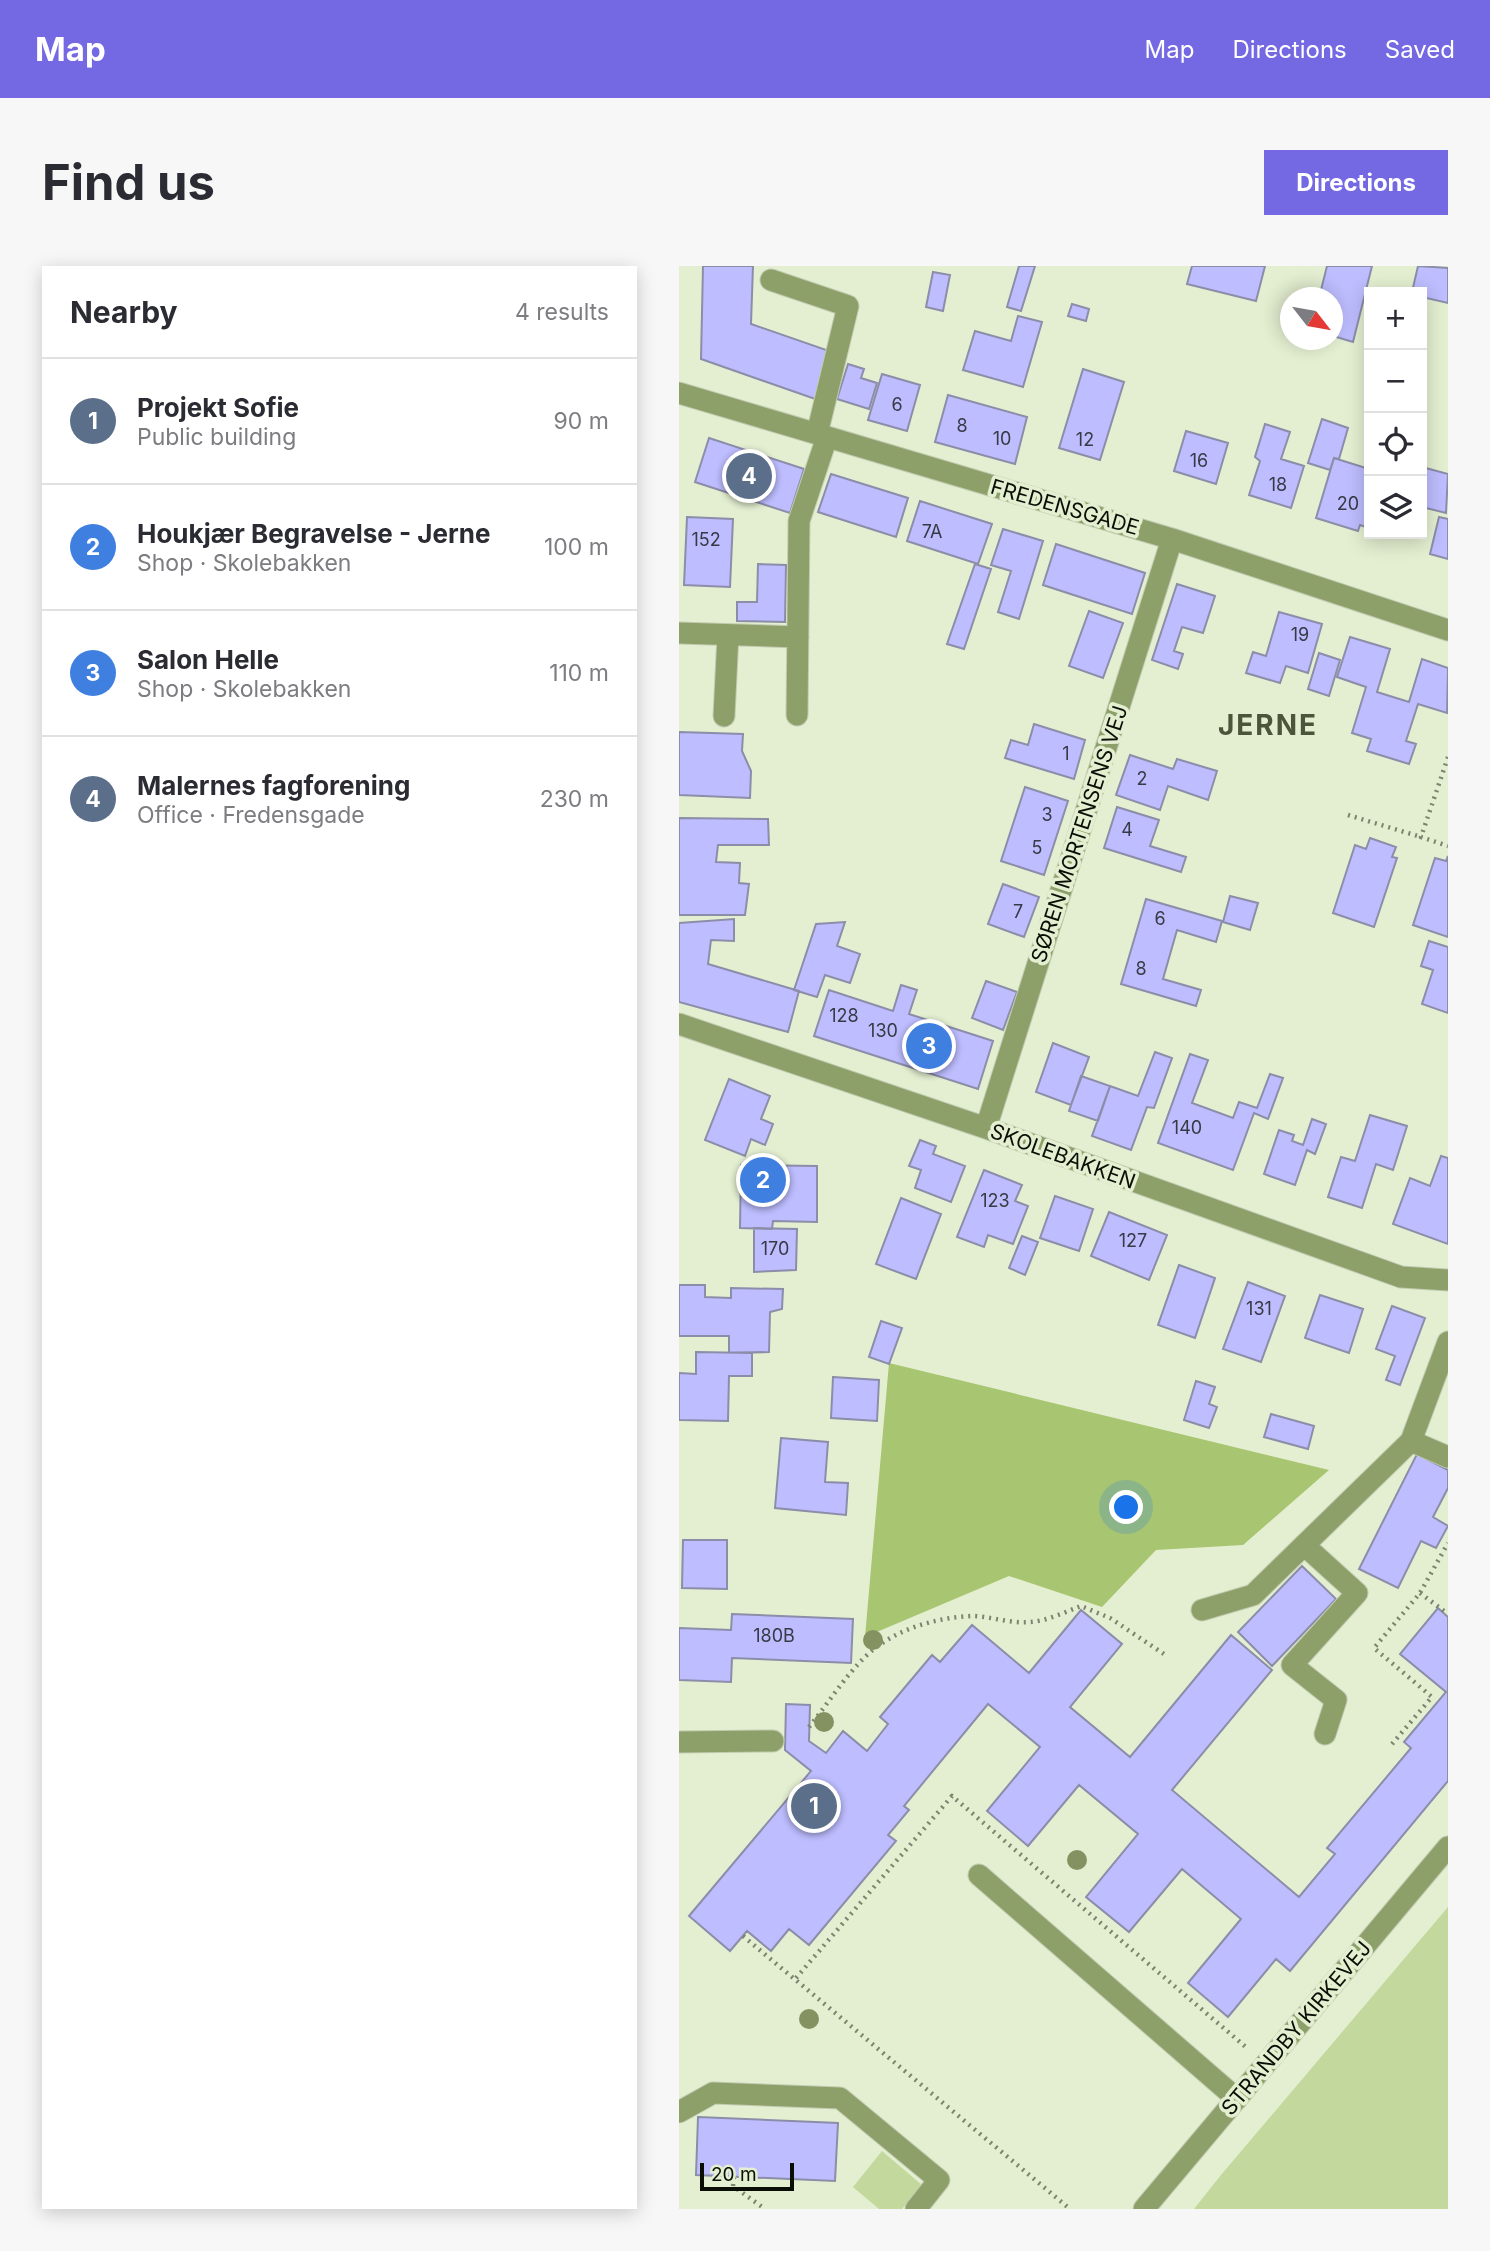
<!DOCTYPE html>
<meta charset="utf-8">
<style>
:root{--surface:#fff;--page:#f7f7f7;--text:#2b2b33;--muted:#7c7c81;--line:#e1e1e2;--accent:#7469e3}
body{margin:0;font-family:Inter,sans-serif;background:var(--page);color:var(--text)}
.controls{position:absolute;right:21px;top:21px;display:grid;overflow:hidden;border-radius:0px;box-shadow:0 4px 18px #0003}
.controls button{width:63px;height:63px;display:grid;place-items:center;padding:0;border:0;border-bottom:2px solid var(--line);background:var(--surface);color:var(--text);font:35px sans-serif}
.compass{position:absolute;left:601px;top:21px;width:63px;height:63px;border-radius:50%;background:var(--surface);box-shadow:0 4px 18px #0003;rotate:121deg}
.scale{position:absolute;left:21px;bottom:18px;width:94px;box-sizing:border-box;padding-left:7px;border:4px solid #0a0e05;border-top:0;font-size:19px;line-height:24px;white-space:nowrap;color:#0a0e05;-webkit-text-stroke:5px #e4efd1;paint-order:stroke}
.you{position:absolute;left:448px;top:1242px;width:24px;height:24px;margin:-18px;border:5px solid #fff;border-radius:50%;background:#1a73e8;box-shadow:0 0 0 10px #1a73e833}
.badge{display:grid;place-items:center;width:46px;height:46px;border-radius:50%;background:var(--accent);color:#fff;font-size:23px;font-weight:700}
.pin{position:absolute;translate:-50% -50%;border:4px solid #fff;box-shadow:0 2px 7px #0006}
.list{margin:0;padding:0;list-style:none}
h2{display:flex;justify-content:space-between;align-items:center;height:91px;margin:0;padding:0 28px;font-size:30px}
h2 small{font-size:23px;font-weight:400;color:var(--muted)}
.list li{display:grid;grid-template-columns:46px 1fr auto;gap:21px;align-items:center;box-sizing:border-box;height:126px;padding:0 28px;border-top:2px solid var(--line)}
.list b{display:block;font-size:26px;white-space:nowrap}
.list p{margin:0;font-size:23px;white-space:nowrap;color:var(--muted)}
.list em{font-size:23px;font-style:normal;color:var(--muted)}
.icon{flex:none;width:38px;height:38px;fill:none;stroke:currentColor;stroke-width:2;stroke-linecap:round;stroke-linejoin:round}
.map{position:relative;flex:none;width:769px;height:1943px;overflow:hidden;border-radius:0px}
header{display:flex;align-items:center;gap:42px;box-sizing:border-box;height:98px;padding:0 35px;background:var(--accent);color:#fff}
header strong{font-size:33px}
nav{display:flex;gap:38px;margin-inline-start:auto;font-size:24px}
.intro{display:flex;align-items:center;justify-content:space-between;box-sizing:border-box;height:168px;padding:0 42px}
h1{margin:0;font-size:49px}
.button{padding:18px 32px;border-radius:0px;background:var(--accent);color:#fff;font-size:24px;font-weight:700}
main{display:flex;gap:42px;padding:0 42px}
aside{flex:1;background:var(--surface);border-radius:0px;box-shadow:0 4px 18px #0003}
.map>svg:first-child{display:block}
</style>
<header>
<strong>Map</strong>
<nav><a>Map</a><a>Directions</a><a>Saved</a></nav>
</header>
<div class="intro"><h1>Find us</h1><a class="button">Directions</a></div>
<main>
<aside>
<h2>Nearby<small>4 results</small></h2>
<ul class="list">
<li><span class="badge" style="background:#5c6f8a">1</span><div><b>Projekt Sofie</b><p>Public building</p></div><em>90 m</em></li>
<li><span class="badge" style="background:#3f7fe0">2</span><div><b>Houkjær Begravelse - Jerne</b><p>Shop · Skolebakken</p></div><em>100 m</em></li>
<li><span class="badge" style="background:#3f7fe0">3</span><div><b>Salon Helle</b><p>Shop · Skolebakken</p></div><em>110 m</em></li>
<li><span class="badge" style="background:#5c6f8a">4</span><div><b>Malernes fagforening</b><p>Office · Fredensgade</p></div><em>230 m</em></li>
</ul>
</aside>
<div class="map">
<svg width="769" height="1943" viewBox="0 0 769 1943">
<rect width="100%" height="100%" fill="#e4efd1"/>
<path fill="#c2d89c" d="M 769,1641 L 769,1943 L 515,1943 L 542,1909 Z
M 203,1885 L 243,1919 L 223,1943 L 200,1943 L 174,1921 Z"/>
<path fill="#a8c571" d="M 210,1097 L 650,1204 L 564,1279 L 477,1284 L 423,1341 L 330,1310 L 186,1371 Z"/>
<path fill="#bdbdff" stroke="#8c8da9" stroke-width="2" d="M 24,0 L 74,0 L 72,58 L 156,87 L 139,134 L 22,93 Z
M 340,0 L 356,0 L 342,45 L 328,41 Z
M 513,0 L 586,0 L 577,35 L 508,18 Z
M 648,0 L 693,0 L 674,76 L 654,70 L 654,32 L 640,32 Z
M 739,0 L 769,2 L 769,37 L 743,31 L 743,26 L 733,26 Z
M 254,6 L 271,9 L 264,45 L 247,41 Z
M 393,38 L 410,43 L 407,55 L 389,50 Z
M 339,50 L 363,56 L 344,121 L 284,104 L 296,65 L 332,75 Z
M 169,98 L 185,103 L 182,112 L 198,117 L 190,143 L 158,133 Z
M 404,103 L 445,116 L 421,194 L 380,182 Z
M 203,108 L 241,119 L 228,165 L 189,154 Z
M 269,129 L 348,151 L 336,198 L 256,176 Z
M 643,153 L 669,162 L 660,193 L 655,192 L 651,204 L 629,197 Z
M 586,158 L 611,166 L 602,193 L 625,200 L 612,242 L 570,229 L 581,195 L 576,191 Z
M 507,165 L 549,177 L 537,218 L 495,205 Z
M 30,172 L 125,203 L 111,247 L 16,216 Z
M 655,192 L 690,203 L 690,262 L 681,259 L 679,265 L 637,252 Z
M 743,201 L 769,208 L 767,247 L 743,241 Z
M 152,208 L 229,232 L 217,271 L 139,246 Z
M 241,235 L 313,258 L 299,298 L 228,275 Z
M 8,251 L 54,253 L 51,321 L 5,319 Z
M 760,251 L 769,253 L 769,293 L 751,288 Z
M 324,263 L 364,275 L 340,353 L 319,346 L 332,305 L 312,299 Z
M 377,278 L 466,307 L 453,348 L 364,319 Z
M 79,298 L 107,299 L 106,356 L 58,355 L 58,336 L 78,336 Z
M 296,298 L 312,303 L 285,383 L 268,378 Z
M 498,318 L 536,330 L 524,367 L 503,361 L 495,385 L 504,388 L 499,403 L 473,394 Z
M 410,345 L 444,357 L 424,412 L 390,400 Z
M 600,346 L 643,358 L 629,407 L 607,400 L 601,417 L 567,407 L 574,386 L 587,390 Z
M 671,371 L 711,383 L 698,426 L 730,436 L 743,393 L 769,402 L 768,447 L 739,438 L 727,475 L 737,478 L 730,498 L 688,485 L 692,473 L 673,467 L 687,421 L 658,411 Z
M 640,387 L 661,394 L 650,430 L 629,423 Z
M 355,458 L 406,474 L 395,513 L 326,492 L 332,474 L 349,479 Z
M 0,466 L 64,468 L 63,485 L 72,505 L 71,532 L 0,529 Z
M 451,489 L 494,503 L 498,493 L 538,505 L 529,534 L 489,520 L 481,544 L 437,529 Z
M 346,521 L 389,535 L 365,609 L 322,595 Z
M 438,541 L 480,554 L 471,580 L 507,591 L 502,606 L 425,582 Z
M 0,552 L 89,553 L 90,579 L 39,579 L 37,596 L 61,597 L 60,617 L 70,618 L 66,649 L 0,649 Z
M 691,572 L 717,581 L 713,591 L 718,592 L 695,661 L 654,647 L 676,579 L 687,583 Z
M 769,590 L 769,671 L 734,659 L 756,592 L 767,595 Z
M 324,618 L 360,631 L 345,671 L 309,658 Z
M 551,630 L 579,637 L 571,664 L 544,656 Z
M 467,633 L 543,655 L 537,676 L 498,664 L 484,713 L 522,724 L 517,740 L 442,718 Z
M 55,653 L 55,675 L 32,674 L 29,698 L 120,725 L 109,766 L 0,736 L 0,657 Z
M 166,656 L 158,680 L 181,688 L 171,717 L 146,709 L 138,731 L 115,724 L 137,658 Z
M 750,675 L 769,681 L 769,747 L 743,738 L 754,704 L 742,700 Z
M 307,715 L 338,726 L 324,764 L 293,752 Z
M 222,719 L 238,724 L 230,748 L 314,775 L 299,823 L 135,770 L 150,724 L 214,745 Z
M 374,777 L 410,791 L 392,839 L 357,826 Z
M 476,786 L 493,792 L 475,842 L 468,841 L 452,884 L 413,870 L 431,820 L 459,830 Z
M 511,788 L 529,794 L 513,837 L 554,852 L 560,836 L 578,842 L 591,808 L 604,812 L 589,853 L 575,847 L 554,904 L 479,877 Z
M 402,810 L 431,820 L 419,855 L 390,845 Z
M 50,813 L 91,830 L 82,853 L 94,858 L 86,879 L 72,873 L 66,890 L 26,874 Z
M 691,849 L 728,860 L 714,904 L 697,898 L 683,942 L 649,931 L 662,891 L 676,895 Z
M 633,853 L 647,858 L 636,888 L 628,884 L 616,919 L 585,908 L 600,864 L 615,869 L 613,875 L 624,879 Z
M 241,874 L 257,880 L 254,888 L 286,900 L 272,936 L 236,922 L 242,904 L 230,900 Z
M 762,890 L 769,892 L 769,978 L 714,958 L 731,912 L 751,920 Z
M 62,899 L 138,900 L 138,956 L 94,955 L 93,963 L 61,962 Z
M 305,904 L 343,919 L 336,935 L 349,940 L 334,978 L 309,969 L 305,981 L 278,971 Z
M 376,930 L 414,943 L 400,985 L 361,972 Z
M 222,932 L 262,948 L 237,1013 L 197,998 Z
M 430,946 L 488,969 L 470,1014 L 412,990 Z
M 75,962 L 118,963 L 117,1004 L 75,1006 Z
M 343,970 L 359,976 L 346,1009 L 330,1002 Z
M 500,999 L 536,1012 L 516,1072 L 479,1059 Z
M 569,1016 L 606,1030 L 582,1096 L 544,1083 Z
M 0,1019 L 26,1019 L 26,1031 L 52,1032 L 52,1022 L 104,1023 L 103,1043 L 91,1046 L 90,1086 L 50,1087 L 50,1070 L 0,1070 Z
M 641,1029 L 684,1043 L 670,1087 L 626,1072 Z
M 713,1040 L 746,1052 L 721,1119 L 707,1114 L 716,1090 L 697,1083 Z
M 202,1055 L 223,1062 L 210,1098 L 190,1091 Z
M 17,1086 L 73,1087 L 73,1110 L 50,1110 L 49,1155 L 0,1154 L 0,1107 L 17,1108 Z
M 154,1111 L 200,1114 L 198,1155 L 152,1152 Z
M 517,1115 L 536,1121 L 530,1138 L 538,1141 L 530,1162 L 505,1154 Z
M 592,1148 L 635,1160 L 629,1183 L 585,1171 Z
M 102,1172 L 149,1176 L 146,1216 L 169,1217 L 167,1249 L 96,1242 Z
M 738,1188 L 769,1204 L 769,1222 L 754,1251 L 769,1260 L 757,1282 L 742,1275 L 719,1322 L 680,1303 Z
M 4,1274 L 48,1274 L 48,1323 L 3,1322 Z
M 623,1300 L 657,1333 L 593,1400 L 559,1366 Z
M 759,1342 L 769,1351 L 769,1515 L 611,1705 L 597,1693 L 549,1751 L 509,1717 L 562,1653 L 503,1603 L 450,1666 L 407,1631 L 459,1568 L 400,1519 L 349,1580 L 308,1545 L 361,1481 L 309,1438 L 225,1540 L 230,1544 L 209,1569 L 217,1575 L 130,1679 L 110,1663 L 92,1685 L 68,1665 L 51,1685 L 10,1650 L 132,1505 L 106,1484 L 107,1438 L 131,1439 L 130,1475 L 147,1487 L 164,1465 L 188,1485 L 209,1458 L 201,1451 L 253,1389 L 261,1396 L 293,1359 L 350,1407 L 402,1344 L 443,1378 L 391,1441 L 451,1491 L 552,1369 L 593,1404 L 493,1524 L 620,1631 L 656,1588 L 648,1582 L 732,1482 L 725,1476 L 767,1426 L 721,1388 Z
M 53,1348 L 174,1353 L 172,1397 L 53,1392 L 52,1416 L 0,1414 L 0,1362 L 52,1364 Z
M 19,1851 L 159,1857 L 156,1915 L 17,1909 Z"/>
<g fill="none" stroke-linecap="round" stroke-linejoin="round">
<defs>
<path id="minor" d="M 92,14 L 169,40 L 138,168
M 0,127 L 493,273 L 769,364
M 0,367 L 119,371
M 118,449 L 120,255 L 148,171
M 45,450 L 49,369
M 0,758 L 307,862 L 722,1011 L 769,1014
M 307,862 L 493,273
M 732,1175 L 769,1191
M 625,1279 L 678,1327 L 613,1399 L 657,1434 L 646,1468
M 523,1344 L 574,1329 L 732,1175 L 769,1076
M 0,1476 L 94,1475
M 300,1609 L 558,1833
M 0,1846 L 34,1827 L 161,1832 L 260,1914 L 237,1943
M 465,1943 L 769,1581"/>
</defs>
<use href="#minor" stroke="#c1cbb0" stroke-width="23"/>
<path stroke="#7c8470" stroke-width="4.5" stroke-dasharray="2 5" stroke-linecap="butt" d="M 769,491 L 742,571 L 769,580
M 669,549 L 742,571
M 741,1327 L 769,1348
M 130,1461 C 148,1439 164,1413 184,1393 C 211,1365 253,1352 292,1350 C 311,1350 331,1358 351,1356 C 368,1355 386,1346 402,1340 L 431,1352 L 485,1388
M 713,1478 L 753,1431 L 695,1382 L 741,1327 L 769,1277
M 64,1670 L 391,1943
M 117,1712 L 273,1530 L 568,1782
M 55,1911 L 54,1920 L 86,1943"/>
<use href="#minor" stroke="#8da06a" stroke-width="21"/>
</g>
<g fill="#849262">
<circle cx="194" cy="1374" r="10"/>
<circle cx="145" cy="1456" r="10"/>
<circle cx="398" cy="1594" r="10"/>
<circle cx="130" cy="1753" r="10"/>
</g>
<g text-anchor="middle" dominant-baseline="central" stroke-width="7" stroke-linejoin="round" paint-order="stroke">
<g font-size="18" fill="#373a44">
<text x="218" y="138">6</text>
<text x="283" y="159">8</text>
<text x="323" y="172">10</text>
<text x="406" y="173">12</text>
<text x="520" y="194">16</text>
<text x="599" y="218">18</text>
<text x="669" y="237">20</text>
<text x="253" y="265">7A</text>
<text x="27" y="273">152</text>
<text x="621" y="368">19</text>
<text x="387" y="487">1</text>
<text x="463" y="512">2</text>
<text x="368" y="548">3</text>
<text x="448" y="563">4</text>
<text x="358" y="581">5</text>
<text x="339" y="645">7</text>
<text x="481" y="652">6</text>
<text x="462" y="702">8</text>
<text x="165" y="749">128</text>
<text x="204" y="764">130</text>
<text x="508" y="861">140</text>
<text x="316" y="934">123</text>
<text x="454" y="974">127</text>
<text x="96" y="982">170</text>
<text x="580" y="1042">131</text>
<text x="95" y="1369">180B</text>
</g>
<g font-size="21" fill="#0a0e05" stroke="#e4efd1">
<text transform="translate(386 241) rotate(16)">FREDENSGADE</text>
<text transform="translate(400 568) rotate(-72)">SØREN MORTENSENS VEJ</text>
<text transform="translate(384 890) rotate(20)">SKOLEBAKKEN</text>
<text transform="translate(617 1762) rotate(-50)">STRANDBY KIRKEVEJ</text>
</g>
<g font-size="28" font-weight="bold" letter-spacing="2" fill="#4c553c" stroke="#e4efd1">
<text x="589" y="459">JERNE</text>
</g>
</g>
</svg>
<div class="controls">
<button>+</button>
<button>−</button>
<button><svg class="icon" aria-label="locate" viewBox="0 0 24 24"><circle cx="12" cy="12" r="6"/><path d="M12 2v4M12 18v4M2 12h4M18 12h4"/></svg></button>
<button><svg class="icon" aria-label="layers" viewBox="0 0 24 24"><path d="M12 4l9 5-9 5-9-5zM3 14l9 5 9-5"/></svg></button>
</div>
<svg class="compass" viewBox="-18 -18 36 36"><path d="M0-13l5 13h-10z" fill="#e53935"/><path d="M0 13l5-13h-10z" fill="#7c7c81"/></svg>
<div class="scale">20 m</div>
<div class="you"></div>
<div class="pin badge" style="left:135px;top:1540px;background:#5c6f8a">1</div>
<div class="pin badge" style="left:84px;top:914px;background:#3f7fe0">2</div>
<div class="pin badge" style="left:250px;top:780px;background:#3f7fe0">3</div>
<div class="pin badge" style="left:70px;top:210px;background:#5c6f8a">4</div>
</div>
</main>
